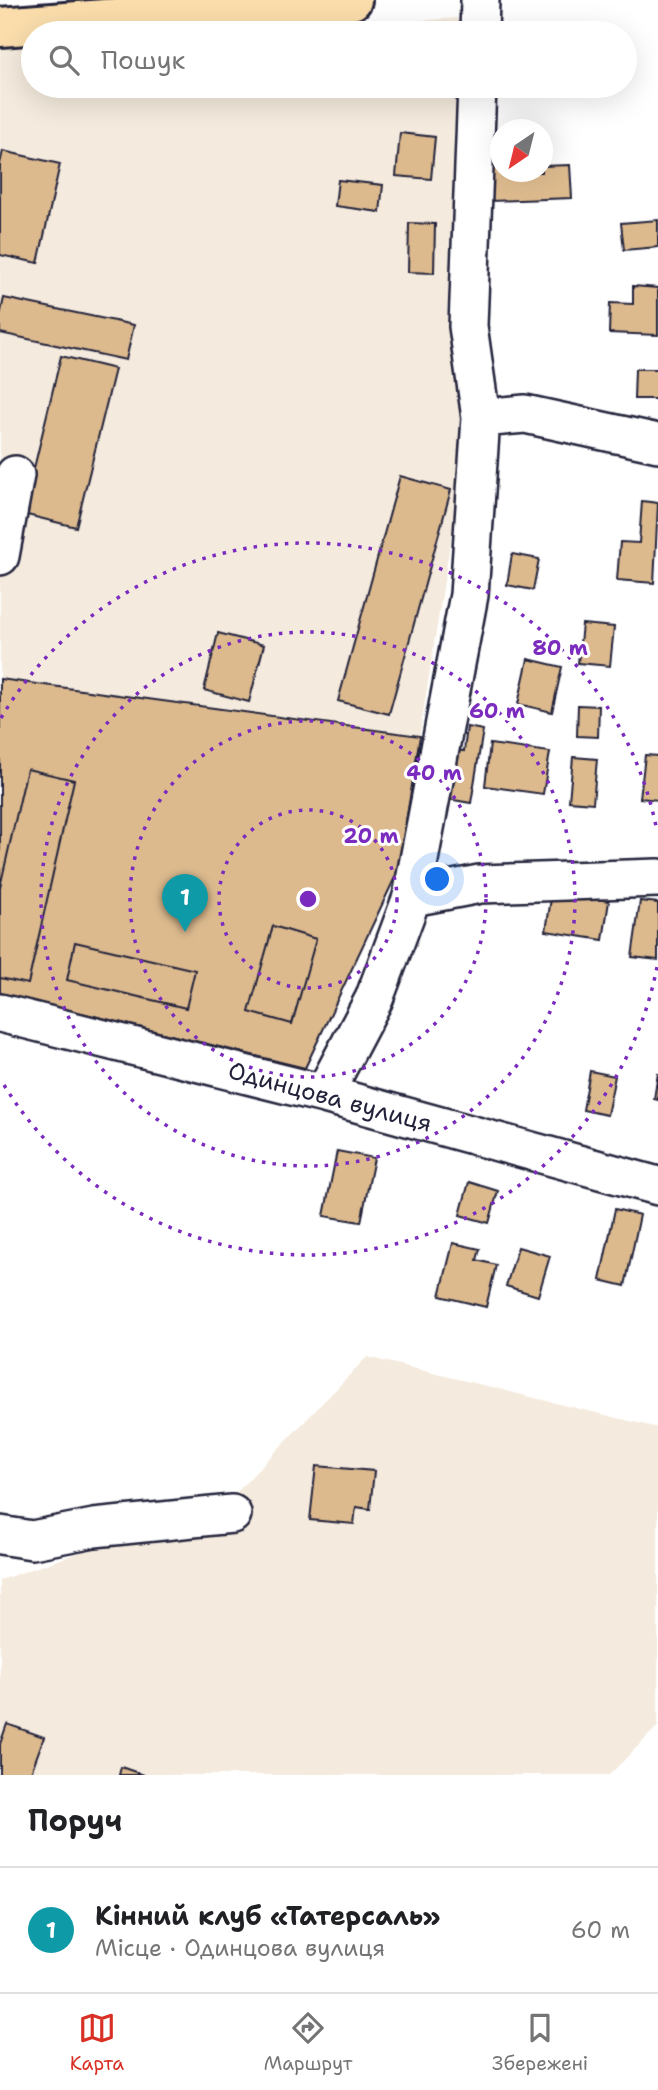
<!DOCTYPE html>
<html lang="uk">
<meta charset="utf-8">
<style>
:root{--surface:#fff;--page:#f2f2f2;--text:#202124;--muted:#757577;--line:#e0e0e0;--accent:#d93025}
body{margin:0;font-family:"Shantell Sans",sans-serif;background:var(--page);color:var(--text)}
.compass{position:absolute;left:490px;top:119px;width:63px;height:63px;border-radius:50%;background:var(--surface);box-shadow:0 7px 28px #0002;rotate:215deg}
.you{position:absolute;left:438px;top:880px;width:24px;height:24px;margin:-18px;border:5px solid #fff;border-radius:50%;background:#1a73e8;box-shadow:0 0 0 10px #1a73e833}
.badge{display:grid;place-items:center;width:46px;height:46px;border-radius:50%;background:var(--accent);color:#fff;font-size:23px;font-weight:700}
.pin{position:absolute;translate:-50% -58px;filter:drop-shadow(0 2px 4px #0008)}
.pin::after{content:'';position:absolute;top:37px;width:24px;height:21px;background:inherit;clip-path:polygon(0 0,100% 0,50% 100%)}
.list{margin:0;padding:0;list-style:none}
h2{display:flex;justify-content:space-between;align-items:center;height:91px;margin:0;padding:0 28px;font-size:30px}
h2 small{font-size:23px;font-weight:400;color:var(--muted)}
.list li{display:grid;grid-template-columns:46px 1fr auto;gap:21px;align-items:center;box-sizing:border-box;height:126px;padding:0 28px;border-top:2px solid var(--line)}
.list b{display:block;font-size:26px;white-space:nowrap}
.list p{margin:0;font-size:23px;white-space:nowrap;color:var(--muted)}
.list em{font-size:23px;font-style:normal;color:var(--muted)}
.icon{flex:none;width:38px;height:38px;fill:none;stroke:currentColor;stroke-width:2;stroke-linecap:round;stroke-linejoin:round}
.map{position:relative;flex:none;width:658px;height:1775px;overflow:hidden}
.search{position:absolute;background:var(--surface);box-shadow:0 7px 28px #0002;left:21px;right:21px;top:21px;height:77px;display:flex;align-items:center;gap:18px;box-sizing:border-box;padding:0 24px;border-radius:38px;color:var(--muted);font-size:26px}
.sheet{height:217px;background:var(--surface)}
nav{display:flex;justify-content:space-around;align-items:center;box-sizing:border-box;height:98px;border-top:2px solid var(--line);background:var(--surface);font-size:19px;color:var(--muted)}
nav a{display:grid;justify-items:center;gap:4px}
nav .on{color:var(--accent)}
.map>svg:first-child{display:block}
</style>
<div class="map">
<svg width="658" height="1775" viewBox="0 0 658 1775">
<rect width="100%" height="100%" fill="#fff"/>
<filter id="ink" filterUnits="userSpaceOnUse"><feTurbulence type="fractalNoise" baseFrequency=".0143" numOctaves="2"/><feDisplacementMap in="SourceGraphic" scale="14" xChannelSelector="R" yChannelSelector="G"/><feConvolveMatrix kernelMatrix="1 2 1 2 8 2 1 2 1" color-interpolation-filters="sRGB"/></filter>
<g filter="url(#ink)">
<path fill="#f4eadd" d="M 459,18 L 458,33 L 217,33 Z
M 33,45 L 33,86 L 456,86 L 447,321 L 466,443 L 398,871 L 305,1068 L 0,993 L 0,47 Z
M 367,1357 L 658,1428 L 658,1726 L 609,1775 L 0,1775 L 0,1580 L 228,1501 Z"/>
<path fill="#dcba8e" stroke="#22223b" stroke-width="2" d="M 400,133 L 435,137 L 431,179 L 396,176 Z
M 3,151 L 60,164 L 38,263 L 0,255 L 0,164 Z
M 570,165 L 572,198 L 490,201 L 488,168 L 500,167 L 500,172 L 542,172 L 542,166 Z
M 338,180 L 383,185 L 380,212 L 335,206 Z
M 658,220 L 658,247 L 624,250 L 621,223 Z
M 409,223 L 435,224 L 434,273 L 408,272 Z
M 633,286 L 658,288 L 658,335 L 609,333 L 610,303 L 633,304 Z
M 4,298 L 134,325 L 126,360 L 0,333 L 0,316 Z
M 61,356 L 115,369 L 76,527 L 23,514 Z
M 635,369 L 658,369 L 658,399 L 634,399 Z
M 400,476 L 451,490 L 389,714 L 338,701 Z
M 642,501 L 658,503 L 654,583 L 617,580 L 620,542 L 639,543 Z
M 512,554 L 539,559 L 533,590 L 507,585 Z
M 582,624 L 614,627 L 610,666 L 578,663 Z
M 218,633 L 264,645 L 249,702 L 204,690 Z
M 528,659 L 562,667 L 552,712 L 518,704 Z
M 0,679 L 420,736 L 398,871 L 305,1068 L 0,993 Z
M 578,705 L 599,706 L 598,737 L 577,736 Z
M 467,727 L 483,730 L 471,803 L 442,798 L 450,749 L 464,751 Z
M 490,744 L 550,752 L 543,794 L 485,786 Z
M 645,755 L 658,756 L 658,800 L 640,798 Z
M 573,757 L 597,759 L 593,803 L 569,801 Z
M 27,769 L 74,780 L 28,984 L 0,978 L 0,887 Z
M 552,892 L 609,901 L 603,940 L 546,931 Z
M 640,901 L 658,903 L 658,960 L 632,957 Z
M 273,926 L 316,939 L 292,1024 L 249,1012 Z
M 75,942 L 195,970 L 186,1008 L 67,980 Z
M 590,1071 L 615,1076 L 607,1115 L 583,1110 Z
M 658,1073 L 658,1100 L 654,1099 Z
M 337,1151 L 374,1158 L 361,1222 L 324,1216 Z
M 469,1182 L 498,1191 L 489,1223 L 460,1215 Z
M 615,1209 L 640,1215 L 625,1286 L 600,1280 Z
M 453,1243 L 480,1249 L 477,1260 L 496,1265 L 486,1307 L 440,1296 Z
M 518,1247 L 550,1256 L 538,1296 L 506,1286 Z
M 316,1466 L 374,1471 L 370,1509 L 356,1507 L 354,1524 L 310,1520 Z
M 7,1724 L 44,1737 L 30,1775 L 0,1775 L 0,1744 Z
M 121,1767 L 144,1775 L 119,1775 Z"/>
<g fill="none" stroke-linecap="round" stroke-linejoin="round">
<defs>
<path id="minor" d="M 479,33 L 480,0
M 481,418 L 525,414 L 658,443
M 0,556 L 15,475
M 412,897 L 480,884 L 658,878
M 0,1013 L 324,1094 L 658,1186
M 324,1094 L 374,999 L 412,897 L 469,595 L 481,418 L 468,326 L 477,86
M 0,1535 L 32,1540 L 94,1528 L 232,1514"/>
<path id="major" d="M 0,27 L 352,0"/>
</defs>
<use href="#minor" stroke="#22223b" stroke-width="42"/>
<use href="#major" stroke="#22223b" stroke-width="44"/>
<use href="#minor" stroke="#fff" stroke-width="37"/>
<use href="#major" stroke="#faddab" stroke-width="38"/>
</g>
</g>
<g fill="none" stroke="#7b2cbf" stroke-width="3.5" stroke-dasharray="3.5 7">
<circle cx="308" cy="899" r="89"/>
<circle cx="308" cy="899" r="178"/>
<circle cx="308" cy="899" r="267"/>
<path d="M657 967A356 356 0 0 1 1 1080M1 718A356 356 0 0 1 657 831"/>
</g>
<g text-anchor="middle" dominant-baseline="central" stroke-width="6" stroke-linejoin="round" paint-order="stroke">
<g font-size="24" fill="#22223b" stroke="#fff">
<text transform="translate(330 1097) rotate(15)">Одинцова вулиця</text>
</g>
</g>
<circle cx="308" cy="899" r="10" fill="#7b2cbf" stroke="#fff" stroke-width="3.5"/>
<g font-size="21" text-anchor="middle" font-weight="bold" fill="#7b2cbf" stroke="#fff" stroke-width="6" stroke-linejoin="round" paint-order="stroke">
<text x="560" y="655">80 m</text>
<text x="497" y="718">60 m</text>
<text x="434" y="780">40 m</text>
<text x="371" y="843">20 m</text>
</g>
</svg>
<svg class="compass" viewBox="-18 -18 36 36"><path d="M0-13l5 13h-10z" fill="#e53935"/><path d="M0 13l5-13h-10z" fill="#757577"/></svg>
<div class="you"></div>
<div class="pin badge" style="left:185px;top:932px;background:#0f9aa8">1</div>
<div class="search"><svg class="icon" aria-label="search" viewBox="0 0 24 24"><circle cx="10" cy="10" r="6"/><path d="M15 15l6 6"/></svg>Пошук</div>
</div>
<section class="sheet">
<h2>Поруч<small></small></h2>
<ul class="list">
<li><span class="badge" style="background:#0f9aa8">1</span><div><b>Кінний клуб «Татерсаль»</b><p>Місце · Одинцова вулиця</p></div><em>60 m</em></li>
</ul>
</section>
<nav>
<a class="on"><svg class="icon" aria-label="map" viewBox="0 0 24 24"><path d="M3 6l6-2 6 2 6-2v14l-6 2-6-2-6 2zM9 4v14M15 6v14"/></svg>Карта</a>
<a><svg class="icon" aria-label="directions" viewBox="0 0 24 24"><path d="M12 3l9 9-9 9-9-9zM9 14v-3h6M13 9l2 2-2 2"/></svg>Маршрут</a>
<a><svg class="icon" aria-label="saved" viewBox="0 0 24 24"><path d="M7 4h10v16l-5-4-5 4z"/></svg>Збережені</a>
</nav>
